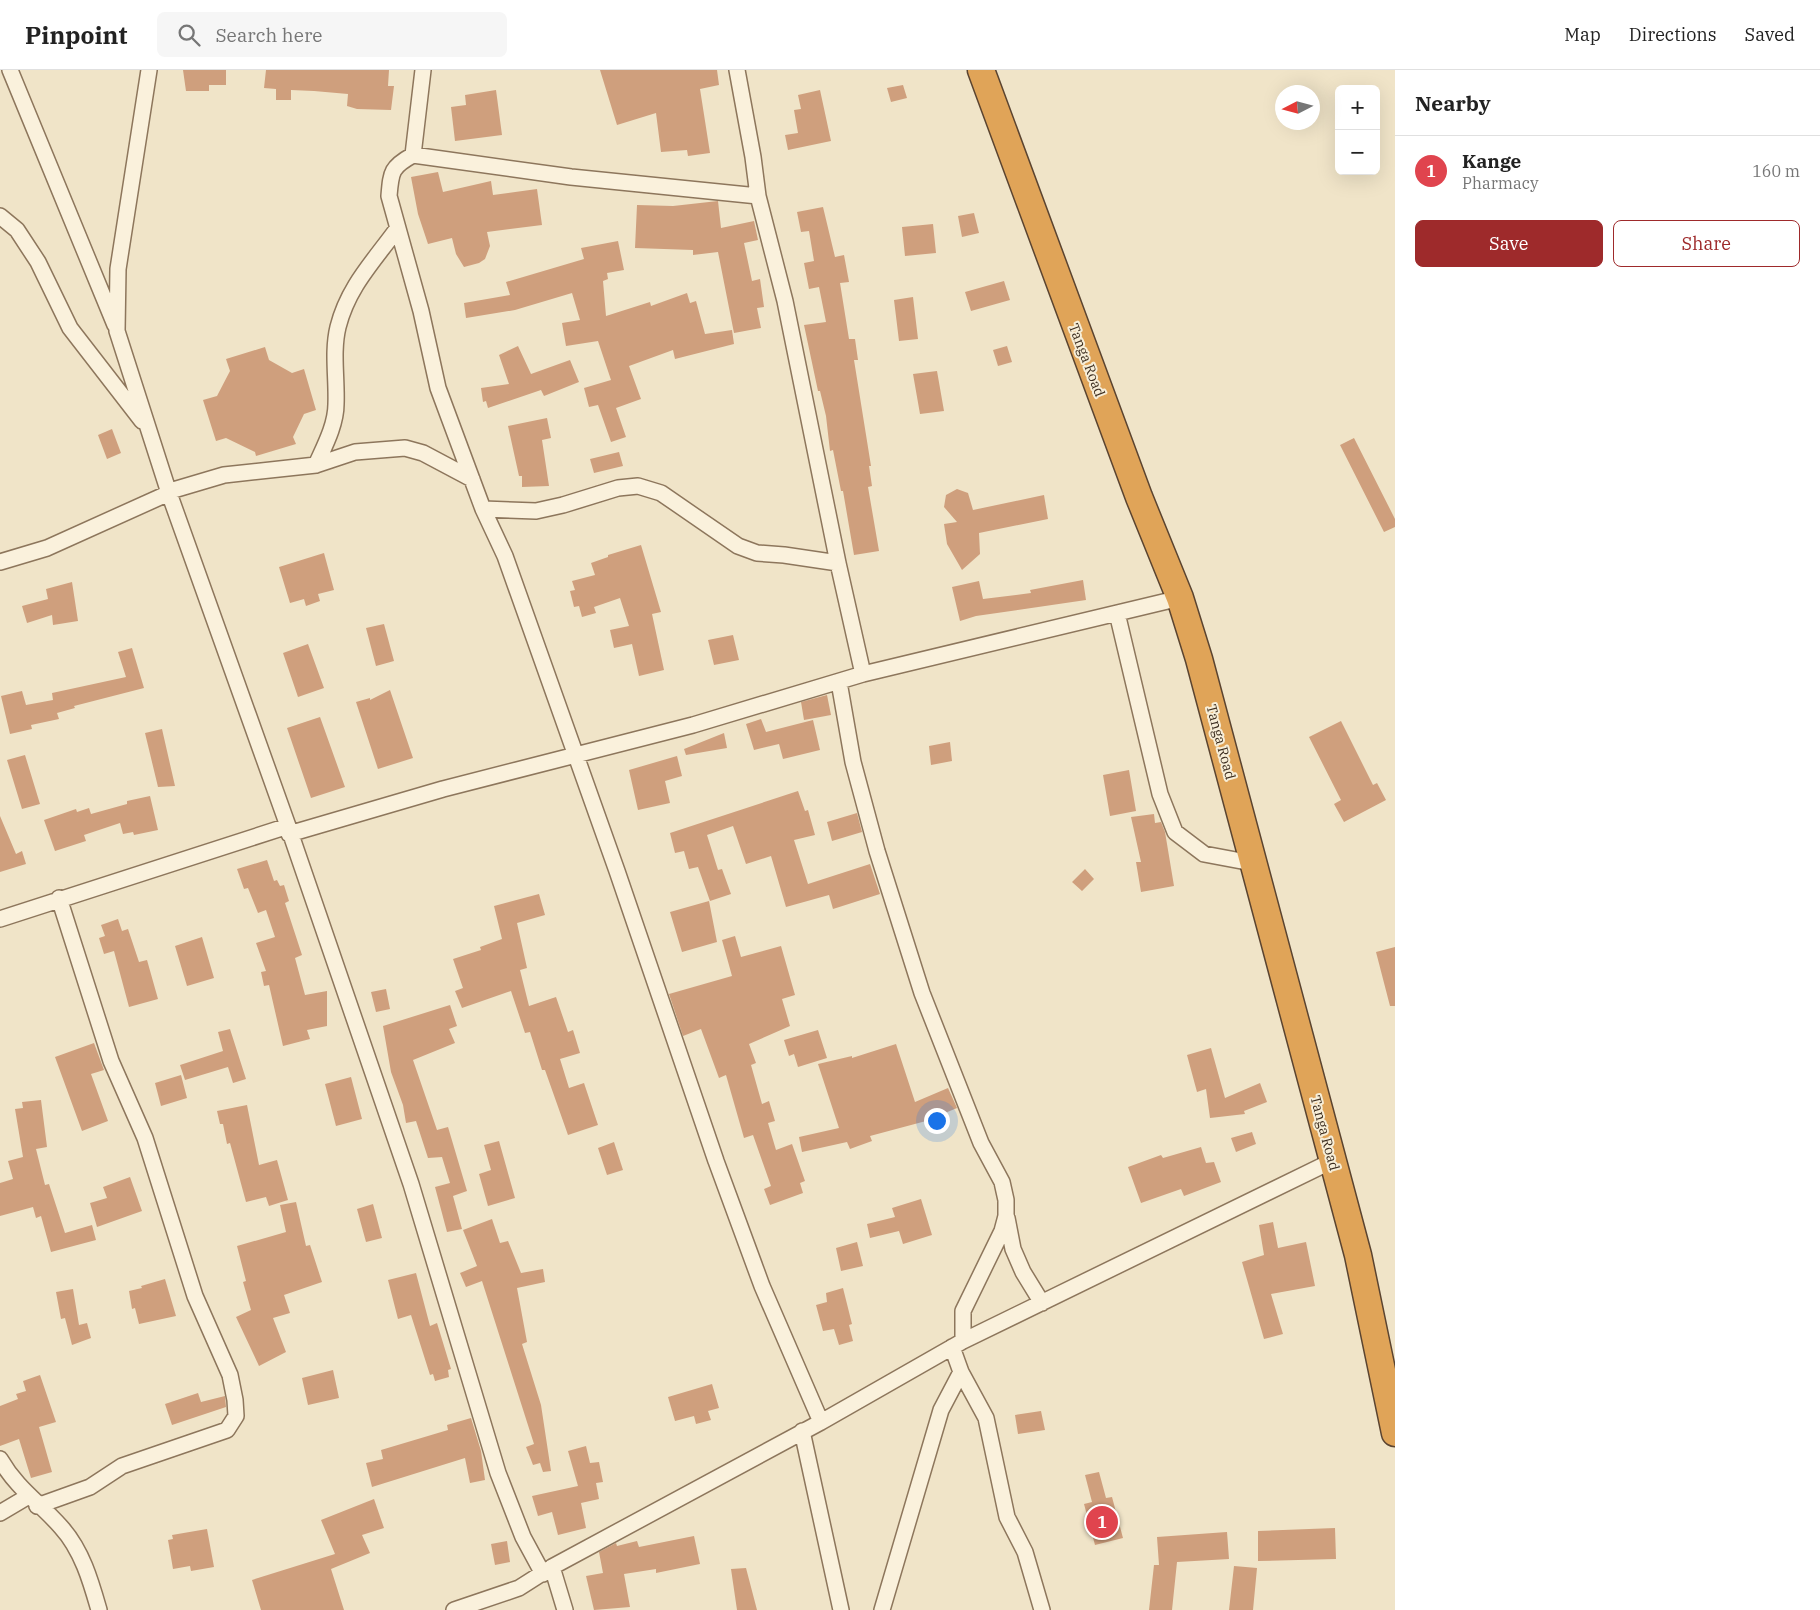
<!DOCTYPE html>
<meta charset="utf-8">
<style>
:root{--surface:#fff;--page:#f6f6f6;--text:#222;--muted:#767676;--line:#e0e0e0;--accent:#9e2a2b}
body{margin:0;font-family:"IBM Plex Serif",serif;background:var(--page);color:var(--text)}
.controls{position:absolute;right:15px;top:15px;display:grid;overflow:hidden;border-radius:8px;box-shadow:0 5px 20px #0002}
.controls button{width:45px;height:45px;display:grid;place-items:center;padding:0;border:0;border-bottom:1px solid var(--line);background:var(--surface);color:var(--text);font:25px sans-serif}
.compass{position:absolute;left:1275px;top:15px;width:45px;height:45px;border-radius:50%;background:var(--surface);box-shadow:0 5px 20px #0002;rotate:264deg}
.you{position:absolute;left:936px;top:1050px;width:18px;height:18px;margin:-12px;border:4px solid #fff;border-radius:50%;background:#1a73e8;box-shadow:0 0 0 8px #1a73e833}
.badge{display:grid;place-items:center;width:32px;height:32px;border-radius:50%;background:var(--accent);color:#fff;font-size:16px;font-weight:700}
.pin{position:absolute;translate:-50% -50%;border:2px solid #fff;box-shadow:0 1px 5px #0006}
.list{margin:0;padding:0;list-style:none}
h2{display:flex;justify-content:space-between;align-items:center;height:65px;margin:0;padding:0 20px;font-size:21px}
h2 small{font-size:16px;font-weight:400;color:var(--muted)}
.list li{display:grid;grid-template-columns:32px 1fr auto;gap:15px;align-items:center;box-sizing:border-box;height:70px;padding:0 20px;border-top:1px solid var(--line)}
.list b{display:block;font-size:19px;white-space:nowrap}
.list p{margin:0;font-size:16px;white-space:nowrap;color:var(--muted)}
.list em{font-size:16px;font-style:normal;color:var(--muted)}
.actions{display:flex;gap:10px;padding:15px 20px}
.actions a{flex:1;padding:11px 0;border:1px solid var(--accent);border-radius:8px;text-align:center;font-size:18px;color:var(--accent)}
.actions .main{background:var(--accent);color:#fff}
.icon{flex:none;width:28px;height:28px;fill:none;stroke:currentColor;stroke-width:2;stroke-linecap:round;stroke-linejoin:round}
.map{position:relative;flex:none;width:1395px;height:1540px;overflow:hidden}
header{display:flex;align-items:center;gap:30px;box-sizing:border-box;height:70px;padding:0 25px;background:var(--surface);border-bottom:1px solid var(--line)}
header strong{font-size:24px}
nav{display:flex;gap:28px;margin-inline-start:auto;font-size:18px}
.search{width:350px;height:45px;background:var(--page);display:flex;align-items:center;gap:12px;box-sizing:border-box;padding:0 18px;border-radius:8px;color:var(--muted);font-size:19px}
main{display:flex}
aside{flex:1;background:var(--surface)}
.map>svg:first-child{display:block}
</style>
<header>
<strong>Pinpoint</strong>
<div class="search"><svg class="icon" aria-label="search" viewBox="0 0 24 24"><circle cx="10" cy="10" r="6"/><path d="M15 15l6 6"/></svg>Search here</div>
<nav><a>Map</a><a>Directions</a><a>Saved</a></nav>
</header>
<main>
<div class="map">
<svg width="1395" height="1540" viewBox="0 0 1395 1540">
<rect width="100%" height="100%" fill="#f0e4c8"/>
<path fill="#cf9f7d" d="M 183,0 L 226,0 L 226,15 L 209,15 L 209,21 L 186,21 Z
M 266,0 L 389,0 L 388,16 L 394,16 L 391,40 L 357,39 L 347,36 L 348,24 L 314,21 L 291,20 L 291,30 L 276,30 L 276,19 L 264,18 Z
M 600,0 L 717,0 L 719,15 L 700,19 L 710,83 L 688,86 L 687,80 L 661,82 L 656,43 L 617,55 Z
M 903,15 L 907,28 L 891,32 L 887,18 Z
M 496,20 L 502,65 L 455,71 L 451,37 L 466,35 L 465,25 Z
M 820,20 L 831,71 L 788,80 L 785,65 L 798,63 L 794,40 L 801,39 L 798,25 Z
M 438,102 L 443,122 L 491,111 L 493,125 L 537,119 L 542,155 L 487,162 L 490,176 L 485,189 L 479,193 L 464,197 L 456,184 L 452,168 L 428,174 L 418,144 L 411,107 Z
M 718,131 L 721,158 L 754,151 L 758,170 L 744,173 L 752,211 L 760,209 L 764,237 L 757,238 L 761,258 L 734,263 L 718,182 L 693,185 L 693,180 L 635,178 L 637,135 L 673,136 Z
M 823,137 L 835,187 L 844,185 L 849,212 L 840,213 L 849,269 L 855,269 L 858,290 L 854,290 L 871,396 L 869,396 L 872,416 L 868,417 L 879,481 L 854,485 L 843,421 L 841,421 L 833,380 L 830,381 L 826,346 L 820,321 L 818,321 L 804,255 L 826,252 L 819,217 L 809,219 L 804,193 L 814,191 L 809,161 L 801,162 L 797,142 Z
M 974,143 L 979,163 L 962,167 L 958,146 Z
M 933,154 L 936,183 L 905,186 L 902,157 Z
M 618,171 L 624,200 L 607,203 L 608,209 L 603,211 L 606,246 L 650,232 L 651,236 L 687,223 L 690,233 L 696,231 L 705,264 L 732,260 L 734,274 L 675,289 L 673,280 L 629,296 L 641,329 L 616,338 L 626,367 L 611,372 L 598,335 L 589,337 L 584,318 L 611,310 L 598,271 L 566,276 L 562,253 L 580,250 L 572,223 L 515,240 L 466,248 L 464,233 L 510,225 L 506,212 L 584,189 L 581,178 Z
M 1004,211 L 1010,230 L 971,241 L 965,222 Z
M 913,227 L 918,269 L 899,271 L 894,230 Z
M 518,276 L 531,304 L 570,290 L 579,312 L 544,326 L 541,320 L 488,338 L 486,331 L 483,332 L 481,318 L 509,314 L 499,285 Z
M 1007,276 L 1012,292 L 998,296 L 993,280 Z
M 265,277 L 269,290 L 292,303 L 304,299 L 316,340 L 304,344 L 293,367 L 296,374 L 256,386 L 255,382 L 226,368 L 216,371 L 203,330 L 217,326 L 230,301 L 226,289 Z
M 937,301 L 944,341 L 920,344 L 913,304 Z
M 547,348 L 551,368 L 542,370 L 549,416 L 522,417 L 522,406 L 519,406 L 508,356 Z
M 112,359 L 121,383 L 107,389 L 98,365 Z
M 1354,368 L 1395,449 L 1395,457 L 1384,462 L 1340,375 Z
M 619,382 L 623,396 L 594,403 L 590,389 Z
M 957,419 L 968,423 L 973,440 L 1044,425 L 1048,449 L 979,463 L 980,484 L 962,500 L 947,474 L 944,454 L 957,452 L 944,437 L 946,425 Z
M 641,475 L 661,542 L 652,544 L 664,600 L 639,606 L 632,574 L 614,578 L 610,560 L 629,556 L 620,528 L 594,537 L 596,543 L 582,547 L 579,536 L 574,537 L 570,521 L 575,520 L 572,511 L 595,505 L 591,493 L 608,487 L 608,485 Z
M 324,483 L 334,520 L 318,524 L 320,531 L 306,536 L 304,529 L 290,533 L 279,497 Z
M 1083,510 L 1086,530 L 976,546 L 960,551 L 952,517 L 979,511 L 983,529 L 1031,523 L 1030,520 Z
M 72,512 L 78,551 L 53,555 L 52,545 L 27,553 L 22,536 L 48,529 L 46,519 Z
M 384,554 L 394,591 L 376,596 L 366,558 Z
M 733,565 L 739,590 L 714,595 L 708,570 Z
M 308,574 L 324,618 L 298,627 L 283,583 Z
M 132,578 L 144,618 L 74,636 L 75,638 L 57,643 L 59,649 L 31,655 L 32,659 L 10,664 L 1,626 L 22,621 L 26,635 L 53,630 L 52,623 L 126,607 L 118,582 Z
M 390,620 L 413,688 L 378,699 L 356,632 L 370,628 L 370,630 Z
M 827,625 L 831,645 L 804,650 L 801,632 Z
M 320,647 L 345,717 L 311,728 L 287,658 Z
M 761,649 L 766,662 L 813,650 L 820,680 L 783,689 L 779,674 L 754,680 L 746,654 Z
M 1341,651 L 1373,715 L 1377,713 L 1386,730 L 1344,752 L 1334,734 L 1341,730 L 1309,667 Z
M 162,659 L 175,716 L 158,717 L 145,663 Z
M 724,663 L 727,678 L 686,685 L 684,679 Z
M 950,672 L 952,691 L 931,695 L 929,676 Z
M 25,685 L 40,734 L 22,739 L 7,690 Z
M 677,686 L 682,706 L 665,711 L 670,733 L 638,740 L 629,700 Z
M 1129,700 L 1136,741 L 1110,746 L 1103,705 Z
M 798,721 L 805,741 L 808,740 L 815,765 L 794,770 L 808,814 L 870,794 L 880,824 L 833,839 L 829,825 L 786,837 L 771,786 L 746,794 L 733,756 L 707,765 L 718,800 L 722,799 L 731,824 L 710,831 L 698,797 L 689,799 L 684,781 L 675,783 L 670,763 Z
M 150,726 L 158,760 L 134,765 L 133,762 L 123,764 L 120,753 L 84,765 L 86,771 L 55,781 L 44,750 L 76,739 L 77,742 L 89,738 L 91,744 L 127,734 L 127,731 Z
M 857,743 L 862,762 L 832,771 L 827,752 Z
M 1154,744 L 1155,753 L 1161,752 L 1165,762 L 1174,816 L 1141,822 L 1136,792 L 1141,792 L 1131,747 Z
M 0,746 L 16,784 L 22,781 L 26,794 L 0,802 Z
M 267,790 L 274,811 L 277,810 L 280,816 L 284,815 L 289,831 L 285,833 L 302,885 L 295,888 L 305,925 L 327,921 L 327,956 L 307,960 L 310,969 L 283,976 L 269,915 L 264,916 L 261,902 L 266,901 L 256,873 L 275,867 L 266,840 L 258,843 L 248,818 L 244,819 L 237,799 Z
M 1085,799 L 1094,809 L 1082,821 L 1072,812 Z
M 539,824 L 545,845 L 517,853 L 527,898 L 520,900 L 529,936 L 556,927 L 568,962 L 573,960 L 580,983 L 560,989 L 569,1018 L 584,1013 L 598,1055 L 568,1065 L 545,1000 L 542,1000 L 530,962 L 525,963 L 511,921 L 462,938 L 455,921 L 463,918 L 453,889 L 481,880 L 480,877 L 502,869 L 494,836 Z
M 709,831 L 717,872 L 682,882 L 670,842 Z
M 118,849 L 122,861 L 128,859 L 139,892 L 147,890 L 158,929 L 129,937 L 114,881 L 104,884 L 99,868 L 105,866 L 101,855 Z
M 735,866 L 741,887 L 781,876 L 795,925 L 782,929 L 790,956 L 749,974 L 756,993 L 751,995 L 762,1034 L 769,1031 L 775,1051 L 768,1053 L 776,1080 L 792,1074 L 805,1111 L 800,1113 L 803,1123 L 770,1135 L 764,1119 L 771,1116 L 753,1065 L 744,1068 L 726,1005 L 719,1008 L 701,959 L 683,966 L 669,924 L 732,906 L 722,870 Z
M 202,867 L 214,908 L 187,916 L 175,876 Z
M 1395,877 L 1395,936 L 1390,936 L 1376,882 Z
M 386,919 L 390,939 L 376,942 L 371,922 Z
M 450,935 L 457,956 L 449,959 L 455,973 L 413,990 L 437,1060 L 448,1057 L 467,1121 L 453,1126 L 450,1115 L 462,1159 L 447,1162 L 435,1117 L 450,1113 L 442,1087 L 428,1088 L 416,1051 L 406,1053 L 403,1035 L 391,1002 L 383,956 Z
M 230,959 L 246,1009 L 233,1013 L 228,997 L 185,1010 L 180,995 L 223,981 L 218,962 Z
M 818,960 L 827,988 L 798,997 L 794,984 L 789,986 L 784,970 Z
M 94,973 L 104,1000 L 91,1004 L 108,1051 L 82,1061 L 55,987 Z
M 896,974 L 915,1032 L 948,1018 L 957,1038 L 926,1051 L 870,1066 L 872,1071 L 850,1079 L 847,1072 L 802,1082 L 799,1067 L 839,1058 L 818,994 L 852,986 L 852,988 Z
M 1211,978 L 1225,1028 L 1260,1013 L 1267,1032 L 1244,1041 L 1245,1044 L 1210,1048 L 1206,1019 L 1197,1022 L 1187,985 Z
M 181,1005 L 187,1028 L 161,1036 L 155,1013 Z
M 351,1007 L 362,1049 L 336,1056 L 325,1014 Z
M 41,1030 L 47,1077 L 36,1079 L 45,1115 L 49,1114 L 65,1163 L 92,1155 L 96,1170 L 51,1182 L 41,1146 L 36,1148 L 33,1137 L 0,1146 L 0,1113 L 13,1109 L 8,1091 L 23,1087 L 15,1039 L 23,1038 L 22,1032 Z
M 247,1035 L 259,1095 L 277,1090 L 288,1130 L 269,1136 L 266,1127 L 246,1132 L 230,1073 L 227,1074 L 223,1054 L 220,1054 L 217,1041 Z
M 1252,1062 L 1256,1074 L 1236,1082 L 1231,1068 Z
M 499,1071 L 515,1128 L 488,1136 L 479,1104 L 491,1100 L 484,1075 Z
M 614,1072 L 623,1100 L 607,1105 L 598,1078 Z
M 1201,1077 L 1206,1093 L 1214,1092 L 1221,1112 L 1184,1126 L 1181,1119 L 1141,1133 L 1128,1097 L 1161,1085 L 1163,1088 Z
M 130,1107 L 142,1141 L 97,1157 L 90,1133 L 107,1128 L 103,1117 Z
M 921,1129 L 932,1165 L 903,1174 L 899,1161 L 870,1168 L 867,1154 L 895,1147 L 892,1138 Z
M 296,1132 L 306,1176 L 310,1175 L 322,1212 L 284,1225 L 290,1243 L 273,1248 L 286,1282 L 259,1296 L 236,1247 L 251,1240 L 243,1212 L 246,1211 L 237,1176 L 286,1162 L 280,1135 Z
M 373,1134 L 382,1168 L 366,1172 L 357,1139 Z
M 492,1149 L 500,1173 L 508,1171 L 521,1203 L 543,1199 L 545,1212 L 517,1218 L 527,1272 L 522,1274 L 541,1335 L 551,1401 L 543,1402 L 540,1393 L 533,1395 L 526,1377 L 534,1374 L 482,1211 L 466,1217 L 460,1203 L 477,1196 L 463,1160 Z
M 1273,1152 L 1278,1178 L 1306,1172 L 1315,1216 L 1271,1224 L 1283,1264 L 1264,1269 L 1242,1192 L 1264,1185 L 1259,1155 Z
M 857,1172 L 863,1196 L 841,1201 L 836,1178 Z
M 416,1203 L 430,1256 L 437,1253 L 451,1299 L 448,1300 L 449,1307 L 435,1311 L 433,1304 L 430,1305 L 411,1245 L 398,1249 L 388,1210 Z
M 165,1209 L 176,1246 L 139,1254 L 135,1238 L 132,1239 L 129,1221 L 142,1218 L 141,1216 Z
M 843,1218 L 852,1254 L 849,1255 L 853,1271 L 839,1275 L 834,1259 L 823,1261 L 816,1235 L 827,1232 L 826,1223 Z
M 73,1219 L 79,1255 L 87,1253 L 91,1268 L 72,1275 L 65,1248 L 61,1249 L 56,1222 Z
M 333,1300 L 339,1328 L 308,1335 L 302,1308 Z
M 40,1305 L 56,1352 L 39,1357 L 52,1402 L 31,1408 L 19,1369 L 0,1376 L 0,1336 L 18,1329 L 16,1324 L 26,1321 L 23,1311 Z
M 712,1314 L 719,1338 L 708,1341 L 711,1350 L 696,1354 L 694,1346 L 675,1351 L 668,1327 Z
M 198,1323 L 201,1332 L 225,1326 L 226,1337 L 172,1355 L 165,1334 Z
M 1041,1341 L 1045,1360 L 1018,1364 L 1015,1345 Z
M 471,1348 L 481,1381 L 485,1410 L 470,1413 L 465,1388 L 372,1417 L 366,1393 L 383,1389 L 381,1380 L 448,1360 L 447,1355 Z
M 586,1376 L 590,1393 L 599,1392 L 603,1412 L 596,1413 L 599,1429 L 581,1433 L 586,1458 L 558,1465 L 552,1442 L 538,1446 L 532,1426 L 578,1416 L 568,1381 Z
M 1099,1402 L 1106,1428 L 1112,1427 L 1123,1468 L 1095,1475 L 1084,1434 L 1092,1432 L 1085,1405 Z
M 374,1429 L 384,1458 L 362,1465 L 370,1483 L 331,1499 L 344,1540 L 261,1540 L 252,1510 L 335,1484 L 321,1450 Z
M 1335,1458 L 1336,1489 L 1258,1491 L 1258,1461 Z
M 207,1459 L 214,1497 L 191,1501 L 190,1496 L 173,1499 L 168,1470 L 173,1469 L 172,1465 Z
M 1227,1462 L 1229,1489 L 1177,1492 L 1172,1540 L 1149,1540 L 1154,1495 L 1159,1495 L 1157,1467 Z
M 694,1466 L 700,1494 L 656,1503 L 656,1499 L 624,1504 L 630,1537 L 594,1540 L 586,1506 L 603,1503 L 599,1482 L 616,1473 L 617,1476 L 637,1471 L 639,1477 Z
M 507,1471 L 510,1492 L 495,1495 L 491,1474 Z
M 1234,1496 L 1257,1498 L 1253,1540 L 1229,1540 Z
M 746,1498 L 757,1540 L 737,1540 L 731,1499 Z"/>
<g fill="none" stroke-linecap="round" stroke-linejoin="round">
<defs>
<path id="street" d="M 10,0 L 115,255
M 149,0 L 118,199 L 117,261 L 169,423 L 288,756 L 411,1114 L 498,1403 L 523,1467 L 543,1504
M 737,0 L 753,87 L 758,126 L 785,231 L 838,493 L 863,604
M 413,85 L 423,0
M 758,126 L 571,107 L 413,85 C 391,97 391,102 389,126 L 421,241 L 438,318 L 483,439 L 505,486 L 617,801 L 716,1091 L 762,1216 L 821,1352
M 0,146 L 17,160 L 38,192 L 70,258 L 142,351
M 316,395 C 324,377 336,355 336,334 C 337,308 332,282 338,257 C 348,217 373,192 397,159
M 170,421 L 224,405 L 316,395 L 355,382 L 405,378 L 423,383 L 472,409
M 483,439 L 536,441 L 563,435 L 618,418 L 638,416 L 661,423 L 738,476 L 757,483 L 784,485 L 838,493
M 0,492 L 47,478 L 169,423
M 1117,543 L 1160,724 L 1175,762 L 1204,784 L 1252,793
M 839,612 L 853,692 L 877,781 L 922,923 L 981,1073 L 1002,1112 L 1006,1130 L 1006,1146 L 1002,1161 L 963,1241 L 963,1271
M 289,764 L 443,719 L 693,655 L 863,604 L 1180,528
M 0,849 L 288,756
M 1007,1148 L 1013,1179 L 1023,1202 L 1042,1233
M 952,1277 L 961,1302 L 986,1348 L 1007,1447 L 1025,1482 L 1042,1540
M 802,1361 L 841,1540
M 0,1389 C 18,1420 39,1432 61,1457 C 82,1480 91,1512 99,1540
M 37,1436 L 90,1417 L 122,1396 L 227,1360 L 236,1346 L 235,1330 L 230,1305 L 195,1226 L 145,1068 L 111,991 L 59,828
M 0,1443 L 27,1427
M 552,1497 L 565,1540
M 454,1540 L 519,1518 L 552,1497 L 821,1352 L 963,1271 L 1332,1091
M 882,1540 L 941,1340 L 961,1302"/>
<path id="highway" d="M 981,0 L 1139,427 L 1180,528 L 1199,589 L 1358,1185 L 1395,1363"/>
</defs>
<use href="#street" stroke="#8d765c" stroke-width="18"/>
<use href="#highway" stroke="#5b4430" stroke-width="29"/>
<use href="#street" stroke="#faf1dc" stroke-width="15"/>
<use href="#highway" stroke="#e0a458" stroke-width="26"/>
</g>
<g text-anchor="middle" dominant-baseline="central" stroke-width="4" stroke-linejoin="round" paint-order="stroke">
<g font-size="14" fill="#3d2e20" stroke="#f7eed8">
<text transform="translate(1087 290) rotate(69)">Tanga Road</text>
<text transform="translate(1221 672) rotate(75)">Tanga Road</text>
<text transform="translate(1325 1063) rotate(75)">Tanga Road</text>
</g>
</g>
</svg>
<div class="controls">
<button>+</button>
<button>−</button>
</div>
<svg class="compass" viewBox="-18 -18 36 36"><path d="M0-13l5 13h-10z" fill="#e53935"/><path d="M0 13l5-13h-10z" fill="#767676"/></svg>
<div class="you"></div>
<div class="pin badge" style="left:1102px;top:1452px;background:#e0444e">1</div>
</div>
<aside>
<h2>Nearby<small></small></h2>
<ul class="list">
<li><span class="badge" style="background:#e0444e">1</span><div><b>Kange</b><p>Pharmacy</p></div><em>160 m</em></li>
</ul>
<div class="actions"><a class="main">Save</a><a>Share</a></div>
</aside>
</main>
